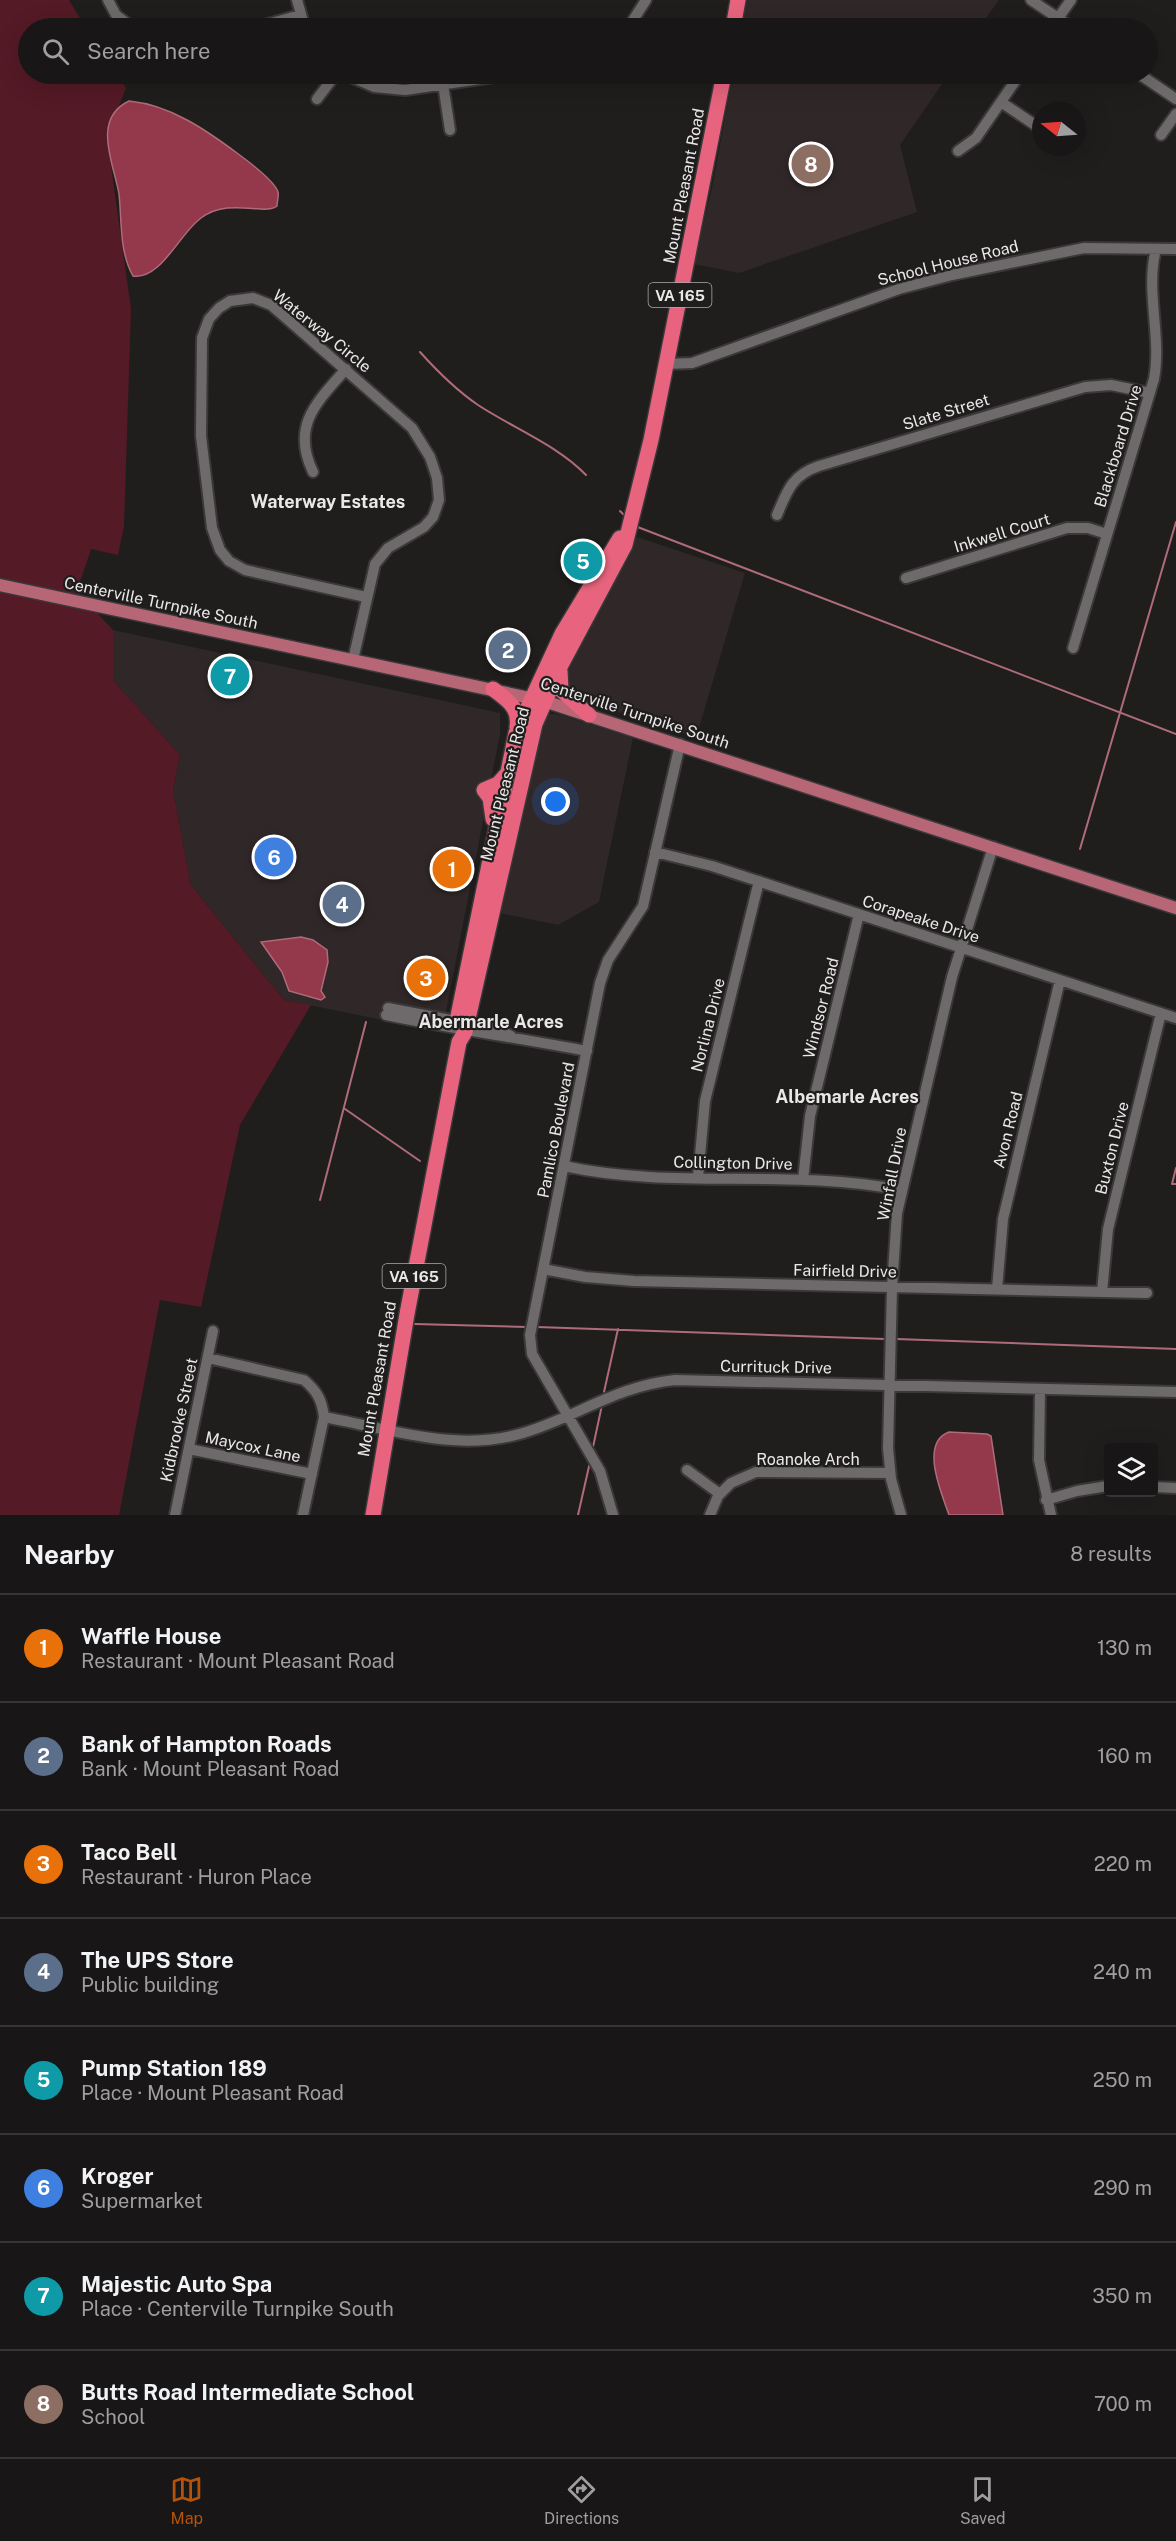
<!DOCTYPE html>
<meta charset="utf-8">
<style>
:root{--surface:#181616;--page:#252323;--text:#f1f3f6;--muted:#9f9fa1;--line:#363535;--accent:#b45309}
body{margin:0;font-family:"Public Sans",sans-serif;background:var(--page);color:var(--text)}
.controls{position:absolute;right:18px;bottom:18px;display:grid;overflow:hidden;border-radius:6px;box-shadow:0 6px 24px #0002}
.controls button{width:54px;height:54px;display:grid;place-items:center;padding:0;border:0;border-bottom:2px solid var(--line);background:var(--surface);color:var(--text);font:30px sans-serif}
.compass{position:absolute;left:1032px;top:102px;width:54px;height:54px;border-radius:50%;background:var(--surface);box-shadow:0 6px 24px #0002;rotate:287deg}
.you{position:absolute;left:556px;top:802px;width:21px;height:21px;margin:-15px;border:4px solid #fff;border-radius:50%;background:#1a73e8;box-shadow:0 0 0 9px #1a73e833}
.badge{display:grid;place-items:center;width:39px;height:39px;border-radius:50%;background:var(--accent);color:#fff;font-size:20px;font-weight:700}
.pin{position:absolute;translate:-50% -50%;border:3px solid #fff;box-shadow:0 2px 6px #0006}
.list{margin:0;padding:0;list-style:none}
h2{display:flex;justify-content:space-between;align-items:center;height:78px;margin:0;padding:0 24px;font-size:26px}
h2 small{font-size:20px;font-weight:400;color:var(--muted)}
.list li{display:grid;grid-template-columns:39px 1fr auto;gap:18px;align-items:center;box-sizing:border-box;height:108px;padding:0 24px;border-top:2px solid var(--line)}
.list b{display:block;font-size:22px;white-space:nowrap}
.list p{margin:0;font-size:20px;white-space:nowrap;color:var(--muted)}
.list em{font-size:20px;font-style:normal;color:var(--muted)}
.icon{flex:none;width:33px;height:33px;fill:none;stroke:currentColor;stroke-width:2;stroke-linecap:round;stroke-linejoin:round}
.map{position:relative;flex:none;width:1176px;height:1515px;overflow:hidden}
.search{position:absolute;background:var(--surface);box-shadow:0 6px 24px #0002;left:18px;right:18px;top:18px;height:66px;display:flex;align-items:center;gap:15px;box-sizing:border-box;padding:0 21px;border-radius:33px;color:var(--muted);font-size:22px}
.sheet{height:942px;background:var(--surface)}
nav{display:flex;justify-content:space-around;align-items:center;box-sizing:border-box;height:84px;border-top:2px solid var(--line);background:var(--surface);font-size:16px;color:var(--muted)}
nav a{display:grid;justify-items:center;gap:3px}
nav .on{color:var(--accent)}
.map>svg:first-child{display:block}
</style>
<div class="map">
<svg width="1176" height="1515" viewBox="0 0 1176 1515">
<rect width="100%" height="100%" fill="#201d1d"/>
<path fill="#302728" d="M 747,0 L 999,0 L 979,28 L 742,28 Z
M 733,74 L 949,74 L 900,145 L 917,212 L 739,273 L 694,264 L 713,183 Z
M 637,537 L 745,573 L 696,738 L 567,695 L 562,673 Z
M 113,630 L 500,713 L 500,734 L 442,1032 L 284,1000 L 191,885 L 173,790 L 180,755 L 113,680 Z
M 549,714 L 557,714 L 633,738 L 599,902 L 558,925 L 499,913 L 544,718 Z"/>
<path fill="#541a26" d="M 0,0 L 69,0 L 86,28 L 28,28 L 28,74 L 116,74 L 126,88 L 107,137 L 131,309 L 124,526 L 118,555 L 91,549 L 77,591 L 113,630 L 113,680 L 180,755 L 173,790 L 191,885 L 284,1000 L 311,1005 L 240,1125 L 201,1307 L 160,1300 L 119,1515 L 0,1515 Z"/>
<path fill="#94384b" stroke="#ae6c7a" stroke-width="1.5" d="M 129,101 C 149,103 169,110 187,120 C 204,129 273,175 278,192 C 279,196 277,202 277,206 C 265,216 229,197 201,218 C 179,234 161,280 133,276 C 119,251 122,221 119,194 C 114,164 91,119 129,101 Z
M 301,937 L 313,940 L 327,950 L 328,962 L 321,991 L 325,997 L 321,1000 L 289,991 L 282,972 L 261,942 Z
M 949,1432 L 987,1434 L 991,1436 L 1003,1515 L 949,1515 C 942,1494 919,1443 949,1432 Z"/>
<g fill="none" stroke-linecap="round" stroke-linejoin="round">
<path stroke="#ae6c7a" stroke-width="2" d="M 420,352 C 438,372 456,390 478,405 C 513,428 557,445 586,475
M 620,511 L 626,517
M 635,526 L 1176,734
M 1080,849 L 1176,522
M 345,1109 L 420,1161
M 1176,1168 L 1172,1184 L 1176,1184
M 320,1200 L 366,1022
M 415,1324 L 526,1327
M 537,1327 L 885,1339
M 896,1339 L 1176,1349
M 604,1392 L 618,1329
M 593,1447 L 602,1405
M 578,1515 L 590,1462"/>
<defs>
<path id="minor" d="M 108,0 L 116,15 L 133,28
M 297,0 L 305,28
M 1031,0 L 1073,28
M 254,28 L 300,15
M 628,28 L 646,0
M 1051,28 L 1071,0
M 344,74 L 374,87 L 405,90 L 514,74
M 1139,74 L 1176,99
M 443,84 L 450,130
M 317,99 L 336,74
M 1001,102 L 1041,129
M 1161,135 L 1176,114
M 958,151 L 976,138 L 1020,74
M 667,364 L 692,363 L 899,289 L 952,275 L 1084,248 L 1176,249
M 313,472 C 291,426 316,403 346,369
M 777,515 C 787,491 792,475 819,466 L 1085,387 L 1111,385 L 1150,393
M 906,578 L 1067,528 L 1088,528 L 1107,534
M 1073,648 L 1154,379 C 1162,336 1145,292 1156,249
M 353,660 L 375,564 L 388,548 L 424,527 L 433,517 L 439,500 L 437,478 L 430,457 L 412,428 L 271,305 L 253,298 L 230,301 L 219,308 L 209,319 L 202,338 L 201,436 L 212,528 L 220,550 L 229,561 L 245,570 L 366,597
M 655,852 L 712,866 L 1176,1018
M 388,1008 L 498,1029 L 511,1036
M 386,1015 C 453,1029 520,1038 587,1051
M 564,1166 C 674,1190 790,1168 901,1190
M 698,1177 L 705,1101 L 759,881
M 803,1180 L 810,1116 L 859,914
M 543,1269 L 585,1277 L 634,1281 L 1147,1293
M 997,1289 L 1003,1219 L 1060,980
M 1102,1292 L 1108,1229 L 1161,1013
M 208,1358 L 304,1380 C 317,1391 322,1400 324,1417 L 303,1515
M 1040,1389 L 1039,1460 L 1051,1515
M 324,1417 C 390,1429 457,1453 523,1433 C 577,1417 616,1386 675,1380 L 1176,1392
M 189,1449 L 312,1474
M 687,1470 L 720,1494
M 1154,1487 L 1176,1488
M 1046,1500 L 1077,1491 L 1108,1486
M 175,1515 L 213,1331
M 613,1515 L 600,1471 L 532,1354 L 530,1335 L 600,983 L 608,960 L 643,906 L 680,744
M 710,1515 L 718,1496 L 731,1483 L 756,1472 L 890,1473
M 901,1515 L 891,1479 L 888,1448 L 892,1287 L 897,1213 L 952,977 L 993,847"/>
<path id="major" d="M 0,585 L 544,701 L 1176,908"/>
<path id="highway" d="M 733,28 L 738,0
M 560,671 L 561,690 L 589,715
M 493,689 C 507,700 520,707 517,727
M 493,819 L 490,798 L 484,790 L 498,784 L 506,775
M 458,1016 L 516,733 L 562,634 L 620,538
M 373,1515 L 407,1314 L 459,1042 L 465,1032 L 535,724 L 561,665 L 625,545 L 651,440 L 724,74"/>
</defs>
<use href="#minor" stroke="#3a3839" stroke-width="14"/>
<use href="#major" stroke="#3a3839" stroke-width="15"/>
<use href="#highway" stroke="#3a3839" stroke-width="18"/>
<use href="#minor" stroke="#6e6a6b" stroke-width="10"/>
<use href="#major" stroke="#b76676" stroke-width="12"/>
<use href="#highway" stroke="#e8647e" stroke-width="15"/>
</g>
<g text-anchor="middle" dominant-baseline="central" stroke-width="4.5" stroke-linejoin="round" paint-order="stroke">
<g fill="#201d1d" stroke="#adaaaa" stroke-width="1.5">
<rect x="648.5" y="283" width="63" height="24" rx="4.5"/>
<rect x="382.5" y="1264" width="63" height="24" rx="4.5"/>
</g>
<g font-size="15" font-weight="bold" fill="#e9e7e7">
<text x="680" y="295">VA 165</text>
<text x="414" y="1276">VA 165</text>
</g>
<g font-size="16" fill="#e9e7e7" stroke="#201d1d">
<text transform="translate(684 186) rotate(-79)">Mount Pleasant Road</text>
<text transform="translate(948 263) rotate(-14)">School House Road</text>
<text transform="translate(322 331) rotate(39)">Waterway Circle</text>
<text transform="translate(946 412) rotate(-17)">Slate Street</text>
<text transform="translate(1118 446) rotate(-73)">Blackboard Drive</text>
<text transform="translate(1002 533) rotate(-17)">Inkwell Court</text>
<text transform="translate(161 603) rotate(12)">Centerville Turnpike South</text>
<text transform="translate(635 713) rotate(18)">Centerville Turnpike South</text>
<text transform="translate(505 784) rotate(-76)">Mount Pleasant Road</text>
<text transform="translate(921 919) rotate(18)">Corapeake Drive</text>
<text transform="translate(821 1008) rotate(-76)">Windsor Road</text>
<text transform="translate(708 1025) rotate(-76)">Norlina Drive</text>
<text transform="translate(556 1130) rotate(-79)">Pamlico Boulevard</text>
<text transform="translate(1008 1130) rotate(-76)">Avon Road</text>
<text transform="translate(1112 1148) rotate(-76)">Buxton Drive</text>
<text transform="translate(733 1163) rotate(1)">Collington Drive</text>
<text transform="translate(892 1174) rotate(-79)">Winfall Drive</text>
<text transform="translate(845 1271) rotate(1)">Fairfield Drive</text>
<text transform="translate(776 1367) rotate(1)">Currituck Drive</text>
<text transform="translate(377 1379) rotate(-80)">Mount Pleasant Road</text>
<text transform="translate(179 1420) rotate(-78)">Kidbrooke Street</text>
<text transform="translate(253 1447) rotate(12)">Maycox Lane</text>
<text x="808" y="1459">Roanoke Arch</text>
</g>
<g font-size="18" font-weight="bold" fill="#e9e7e7" stroke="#201d1d">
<text x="328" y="501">Waterway Estates</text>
<text x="491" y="1021">Abermarle Acres</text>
<text x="847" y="1096">Albemarle Acres</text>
</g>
</g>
</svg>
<div class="controls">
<button><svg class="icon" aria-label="layers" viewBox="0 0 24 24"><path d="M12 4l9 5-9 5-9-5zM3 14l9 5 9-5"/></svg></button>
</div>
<svg class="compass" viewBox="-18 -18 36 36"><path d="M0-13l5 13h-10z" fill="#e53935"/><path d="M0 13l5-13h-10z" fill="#9f9fa1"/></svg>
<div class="you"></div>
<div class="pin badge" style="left:452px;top:869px;background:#e8710a">1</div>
<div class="pin badge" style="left:508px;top:650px;background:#5c6f8a">2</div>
<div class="pin badge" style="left:426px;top:978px;background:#e8710a">3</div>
<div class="pin badge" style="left:342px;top:904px;background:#5c6f8a">4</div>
<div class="pin badge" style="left:583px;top:561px;background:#0f9aa8">5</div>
<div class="pin badge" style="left:274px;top:857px;background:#3f7fe0">6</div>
<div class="pin badge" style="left:230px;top:676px;background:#0f9aa8">7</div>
<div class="pin badge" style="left:811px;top:164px;background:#8d6e63">8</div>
<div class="search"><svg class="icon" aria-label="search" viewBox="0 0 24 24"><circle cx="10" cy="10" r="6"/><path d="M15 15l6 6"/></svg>Search here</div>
</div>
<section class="sheet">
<h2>Nearby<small>8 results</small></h2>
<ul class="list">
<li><span class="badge" style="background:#e8710a">1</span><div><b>Waffle House</b><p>Restaurant · Mount Pleasant Road</p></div><em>130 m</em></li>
<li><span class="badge" style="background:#5c6f8a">2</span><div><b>Bank of Hampton Roads</b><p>Bank · Mount Pleasant Road</p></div><em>160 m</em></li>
<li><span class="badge" style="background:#e8710a">3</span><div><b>Taco Bell</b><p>Restaurant · Huron Place</p></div><em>220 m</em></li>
<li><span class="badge" style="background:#5c6f8a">4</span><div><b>The UPS Store</b><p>Public building</p></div><em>240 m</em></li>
<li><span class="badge" style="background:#0f9aa8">5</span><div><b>Pump Station 189</b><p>Place · Mount Pleasant Road</p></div><em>250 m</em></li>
<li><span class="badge" style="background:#3f7fe0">6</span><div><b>Kroger</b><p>Supermarket</p></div><em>290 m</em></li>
<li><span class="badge" style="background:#0f9aa8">7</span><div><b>Majestic Auto Spa</b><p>Place · Centerville Turnpike South</p></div><em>350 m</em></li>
<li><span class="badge" style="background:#8d6e63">8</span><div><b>Butts Road Intermediate School</b><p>School</p></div><em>700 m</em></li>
</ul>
</section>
<nav>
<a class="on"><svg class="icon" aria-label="map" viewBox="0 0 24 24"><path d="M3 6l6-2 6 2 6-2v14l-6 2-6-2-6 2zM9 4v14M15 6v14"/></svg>Map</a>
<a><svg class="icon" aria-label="directions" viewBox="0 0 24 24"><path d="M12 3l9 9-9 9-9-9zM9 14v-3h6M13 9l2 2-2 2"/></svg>Directions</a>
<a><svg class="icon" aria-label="saved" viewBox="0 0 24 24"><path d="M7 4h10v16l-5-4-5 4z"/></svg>Saved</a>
</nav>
